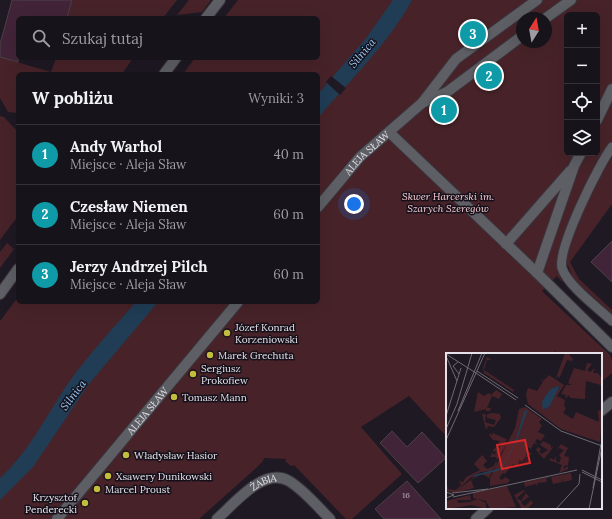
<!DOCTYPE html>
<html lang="pl">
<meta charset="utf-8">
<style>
:root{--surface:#16131a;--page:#232027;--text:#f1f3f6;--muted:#9e9ea2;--line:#353239;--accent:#0b8043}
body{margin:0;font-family:Lora,serif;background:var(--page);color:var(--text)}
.controls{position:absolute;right:12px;top:12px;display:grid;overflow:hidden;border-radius:6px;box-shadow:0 4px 16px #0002}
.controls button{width:36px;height:36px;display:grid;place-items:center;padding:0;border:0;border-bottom:1px solid var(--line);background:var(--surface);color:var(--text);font:20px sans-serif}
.compass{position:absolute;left:516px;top:12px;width:36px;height:36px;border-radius:50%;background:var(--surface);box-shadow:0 4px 16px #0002;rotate:11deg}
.you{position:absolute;left:354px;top:204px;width:14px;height:14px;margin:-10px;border:3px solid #fff;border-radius:50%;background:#1a73e8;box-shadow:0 0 0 6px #1a73e833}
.badge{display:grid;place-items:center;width:26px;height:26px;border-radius:50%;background:var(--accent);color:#fff;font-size:13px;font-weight:700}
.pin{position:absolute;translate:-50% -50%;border:2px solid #fff;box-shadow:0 1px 4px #0006}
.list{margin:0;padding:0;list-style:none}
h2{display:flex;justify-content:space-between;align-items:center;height:52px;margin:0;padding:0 16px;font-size:17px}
h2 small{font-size:13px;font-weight:400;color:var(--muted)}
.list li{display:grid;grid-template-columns:26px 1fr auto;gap:12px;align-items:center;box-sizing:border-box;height:60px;padding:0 16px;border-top:1px solid var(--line)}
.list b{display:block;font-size:15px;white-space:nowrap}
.list p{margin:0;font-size:13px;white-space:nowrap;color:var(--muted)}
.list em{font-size:13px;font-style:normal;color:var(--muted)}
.icon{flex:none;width:22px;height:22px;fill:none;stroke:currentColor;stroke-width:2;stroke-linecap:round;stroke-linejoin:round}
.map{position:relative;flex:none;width:612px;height:519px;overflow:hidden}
.search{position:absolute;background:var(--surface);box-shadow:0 4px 16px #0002;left:16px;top:16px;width:304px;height:44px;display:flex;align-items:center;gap:10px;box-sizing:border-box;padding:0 14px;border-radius:6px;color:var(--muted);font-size:15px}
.panel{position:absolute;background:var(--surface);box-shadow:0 4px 16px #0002;left:16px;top:72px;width:304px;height:232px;border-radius:6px}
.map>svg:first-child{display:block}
</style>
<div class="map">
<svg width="612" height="519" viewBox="0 0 612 519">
<rect width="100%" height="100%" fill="#1e1923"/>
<path fill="#472329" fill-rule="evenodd" d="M 72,0 L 177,0 L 163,18 L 67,18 Z
M 189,0 L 211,0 L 202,12 L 177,15 Z
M 238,0 L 612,0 L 612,204 L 570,262 L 579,279 L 612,310 L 612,314 L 573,279 L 568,265 L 559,274 L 563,283 L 557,276 L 542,291 L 610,355 L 612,361 L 612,373 L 601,382 L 601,354 L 559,354 L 555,351 L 551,354 L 447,354 L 447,437 L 409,396 L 361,427 L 402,474 L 352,519 L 346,519 L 294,465 L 291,466 L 285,461 L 286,459 L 264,458 L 263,461 L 255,469 L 199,519 L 0,519 L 0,321 L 18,297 L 18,302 L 318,302 L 318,74 L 183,74 L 195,58 L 318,58 L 318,18 L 224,18 ZM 567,15 L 597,15 L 597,153 L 567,153 ZM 522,18 L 546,18 L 546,42 L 522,42 Z
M 0,57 L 51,72 L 56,58 L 133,58 L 122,74 L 18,74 L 18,113 L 8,112 L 0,98 Z
M 0,116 L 4,117 L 18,132 L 18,216 L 0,240 Z
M 7,243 L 14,249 L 0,268 L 0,252 Z"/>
<path fill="#203d55" d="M 393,0 L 412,0 C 388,44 350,80 318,118 L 318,94 L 367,37 Z
M 136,302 L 158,302 L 89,384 L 33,467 L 0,500 L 0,478 C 30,451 47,414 69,382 C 90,353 113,328 136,302 Z"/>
<path fill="#1e1923" d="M 331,76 L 346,88 L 340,95 L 326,82 Z"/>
<path fill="#422438" stroke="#4c4047" d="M 12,0 L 72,0 L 67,18 L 18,18 L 18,62 L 0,57 L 0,44 Z
M 612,241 L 612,282 L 591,262 Z
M 392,431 L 407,447 L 422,432 L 446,458 L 418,483 L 380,443 Z
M 407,481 L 441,519 L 384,519 L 375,509 Z"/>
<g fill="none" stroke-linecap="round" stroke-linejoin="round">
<defs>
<path id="lane" d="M 612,147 C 599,164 557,249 562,268 C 567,285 598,308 612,321"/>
<g id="street">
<path d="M 206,18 L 220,0"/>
<path d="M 546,18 L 571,0"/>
<path d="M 164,74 L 176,58"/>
<path d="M 422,103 L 447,92 L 522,36"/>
<path d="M 597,120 L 612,89"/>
<path d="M 389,132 L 537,273 L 612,347"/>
<path id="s1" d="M 318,207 L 360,157 L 422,103 L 456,59 L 537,0"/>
<path d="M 506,244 L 570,171"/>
<path d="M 537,273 L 574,166 L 581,153"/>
<path d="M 0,294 L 18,269"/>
<path d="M 601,411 L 612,402"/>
<path id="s2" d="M 57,519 L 238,302"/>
<path id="s3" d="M 217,519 C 234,504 264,466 289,481 C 304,490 317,506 330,519"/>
<path d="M 476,519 L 488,508"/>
</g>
</defs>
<use href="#lane" stroke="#3a353f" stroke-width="11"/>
<use href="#street" stroke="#3a353f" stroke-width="12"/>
<use href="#lane" stroke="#5e5f65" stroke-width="9"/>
<use href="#street" stroke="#5e5f65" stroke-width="10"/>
</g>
<g fill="#c4bc3d" stroke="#15101a" stroke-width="1.5">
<circle cx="227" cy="333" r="4"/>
<circle cx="210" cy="355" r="4"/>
<circle cx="193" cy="374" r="4"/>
<circle cx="174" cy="397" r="4"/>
<circle cx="126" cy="455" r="4"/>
<circle cx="108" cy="476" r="4"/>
<circle cx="97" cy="489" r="4"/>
<circle cx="85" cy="503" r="4"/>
</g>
<g text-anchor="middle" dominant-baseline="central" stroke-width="3" stroke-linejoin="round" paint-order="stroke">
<g font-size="8" fill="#bcb2bd">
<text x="406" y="495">16</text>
</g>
<g font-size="10" fill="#e5e2e9" stroke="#15101a">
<text stroke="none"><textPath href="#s1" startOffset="73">ALEJA SŁAW</textPath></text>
<text stroke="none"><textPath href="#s2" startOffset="141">ALEJA SŁAW</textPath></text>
<text stroke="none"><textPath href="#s3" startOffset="60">ŻABIA</textPath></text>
</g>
<g font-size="10" font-style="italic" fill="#facdd2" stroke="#15101a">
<text x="448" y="196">Skwer Harcerski im.<tspan x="448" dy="12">Szarych Szeregów</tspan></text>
</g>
<g font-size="10" fill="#e5e2e9" stroke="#15101a" text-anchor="start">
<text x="235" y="327">Józef Konrad<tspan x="235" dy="12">Korzeniowski</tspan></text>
<text x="218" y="355">Marek Grechuta</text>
<text x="201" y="368">Sergiusz<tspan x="201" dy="12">Prokofiew</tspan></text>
<text x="182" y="397">Tomasz Mann</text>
<text x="134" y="455">Władysław Hasior</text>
<text x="116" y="476">Xsawery Dunikowski</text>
<text x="105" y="489">Marcel Proust</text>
<text x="77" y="497" text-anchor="end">Krzysztof<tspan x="77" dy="12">Penderecki</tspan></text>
</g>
<g font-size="11" font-style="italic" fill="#9acffe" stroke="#15101a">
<text transform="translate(362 53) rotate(-50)">Silnica</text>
<text transform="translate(73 395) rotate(-53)">Silnica</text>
</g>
</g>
<g transform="translate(446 353)">
<rect width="156" height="156" fill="#1e1923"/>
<path d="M 119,0 L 122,0 L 119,10 L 122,0 L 127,6 L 126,8 L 121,7 L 113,26 L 113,23 L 110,25 ZM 41,4 L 46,7 L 41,7 L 38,17 L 68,37 L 67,39 L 38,20 L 37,15 ZM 141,10 L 146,11 L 141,17 L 144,19 L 149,15 L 147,20 L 152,20 L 156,26 L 155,32 L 140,28 L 139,46 L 124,45 L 123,42 L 119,46 L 120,42 L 115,41 L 120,32 L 126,32 L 122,30 L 128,15 L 139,18 ZM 103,22 L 118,32 L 111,43 L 119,47 L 118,53 L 120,55 L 117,60 L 127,66 L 130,59 L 153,69 L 152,57 L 156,58 L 154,89 L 115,76 L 82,51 L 80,42 L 82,35 L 91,38 L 97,29 L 95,27 L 95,26 L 97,28 L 101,23 L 98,28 ZM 109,34 L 114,34 L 106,44 L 103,54 L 97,57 L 105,36 ZM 50,37 L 56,41 L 53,46 L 46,43 L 41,55 L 45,55 L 44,58 L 40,58 L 40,56 L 28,59 L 32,39 L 38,43 L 43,40 L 45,42 ZM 79,54 L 96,66 L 93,69 L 96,73 L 92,79 L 99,82 L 95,88 L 91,86 L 89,89 L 92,92 L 88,90 L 85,96 L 82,94 L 80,99 L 86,100 L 84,102 L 79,100 L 82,105 L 80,103 L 76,108 L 73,107 L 72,113 L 67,111 L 59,121 L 57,120 L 53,125 L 56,127 L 59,124 L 64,127 L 62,130 L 44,133 L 44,125 L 69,75 L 73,56 ZM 47,60 L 54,61 L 55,65 L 48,74 L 42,73 L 40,77 L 36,61 L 40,61 L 39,69 L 48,72 L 50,67 L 41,65 L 41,61 ZM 45,80 L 45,83 L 47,80 L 62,87 L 59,88 L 61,90 L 51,107 L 50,104 L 44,104 L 46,100 L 49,102 L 50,98 L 47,99 L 47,97 L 51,93 L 54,95 L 55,90 L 51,91 L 54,88 L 47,87 L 43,82 ZM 97,88 L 105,92 L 105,95 L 108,93 L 98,106 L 90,97 L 92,94 L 95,96 L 93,99 L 96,101 L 102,97 L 94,92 ZM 115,91 L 122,95 L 118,103 L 123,104 L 122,112 L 118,113 L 118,116 L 122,113 L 122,116 L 113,120 L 116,112 L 103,107 L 100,111 L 108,101 L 105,105 L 108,107 L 110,103 L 110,108 L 113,110 L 115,105 L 113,102 L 118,97 L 113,95 L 109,100 ZM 36,102 L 37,103 L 41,108 L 37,112 L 41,116 L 48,113 L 50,108 L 47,107 L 51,109 L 50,113 L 46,118 L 35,119 L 28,122 L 21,128 L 12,137 L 32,121 L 46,119 L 43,125 L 36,121 L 25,127 L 28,135 L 9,140 L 0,138 L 2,132 L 2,136 L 10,137 L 15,132 L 13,128 L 17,129 L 20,124 L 34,117 L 28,111 ZM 125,120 L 126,127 L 117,129 L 116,126 L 116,129 L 107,131 L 105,124 ZM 104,124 L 100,126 L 101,129 L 91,130 L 92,133 L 89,131 L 79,134 L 78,129 ZM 61,133 L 70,154 L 44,156 L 40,148 L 32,146 L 40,150 L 40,156 L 26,152 L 0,156 L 0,148 L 24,142 L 25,147 L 11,147 L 12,150 L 24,149 L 31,146 L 27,145 L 27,140 ZM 78,137 L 79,138 L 71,145 L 75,148 L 80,140 L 83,144 L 75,149 L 77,152 L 79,153 L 85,147 L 87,150 L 81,156 L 76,156 L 68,142 Z" fill="#472329" fill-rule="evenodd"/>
<path d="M 114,33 L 103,54 L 97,57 L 96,49 L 100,42 L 106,35 ZM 82,56 L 70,90 L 56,115 L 51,118 L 26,124 L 12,138 L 28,122 L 55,115 L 69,90 L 78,59 Z" fill="#203d55"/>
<path fill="none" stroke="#6e6972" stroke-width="1" d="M 0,1 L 30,20M 0,3 L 11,28M 12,9 L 7,13 L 13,21M 31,18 L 72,45M 30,20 L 70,47M 79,52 L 115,78 L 156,93M 12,58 L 36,0M 0,63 L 15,15M 0,76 L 11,51 L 26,0M 0,87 L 39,0M 136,117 L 156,127M 136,119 L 156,129M 147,135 L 155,91M 0,139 L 8,142 L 0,145M 6,140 L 42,136M 7,144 L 131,117M 110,156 L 133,131 L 134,121M 143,156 L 156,94"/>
<path fill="#d62828" fill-opacity="0.15" stroke="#d62828" stroke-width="2" d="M 79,87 L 84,110 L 56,116 L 51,92 Z"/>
<rect width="156" height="156" fill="none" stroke="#e5e2e9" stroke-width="2"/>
</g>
</svg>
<div class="controls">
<button>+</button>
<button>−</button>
<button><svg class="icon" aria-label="locate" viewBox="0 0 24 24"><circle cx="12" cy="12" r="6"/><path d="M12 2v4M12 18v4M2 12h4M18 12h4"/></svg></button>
<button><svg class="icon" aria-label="layers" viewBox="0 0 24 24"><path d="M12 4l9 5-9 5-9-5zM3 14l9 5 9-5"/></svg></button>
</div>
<svg class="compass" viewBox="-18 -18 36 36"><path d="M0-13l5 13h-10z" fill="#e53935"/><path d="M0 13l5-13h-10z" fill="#9e9ea2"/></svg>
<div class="you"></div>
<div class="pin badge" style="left:444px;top:110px;background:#0f9aa8">1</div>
<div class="pin badge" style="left:489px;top:76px;background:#0f9aa8">2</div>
<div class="pin badge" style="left:473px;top:34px;background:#0f9aa8">3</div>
<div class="search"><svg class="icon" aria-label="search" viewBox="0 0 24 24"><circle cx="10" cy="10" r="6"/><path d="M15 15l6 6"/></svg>Szukaj tutaj</div>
<section class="panel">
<h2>W pobliżu<small>Wyniki: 3</small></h2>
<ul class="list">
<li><span class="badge" style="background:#0f9aa8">1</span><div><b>Andy Warhol</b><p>Miejsce · Aleja Sław</p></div><em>40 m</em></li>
<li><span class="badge" style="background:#0f9aa8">2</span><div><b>Czesław Niemen</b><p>Miejsce · Aleja Sław</p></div><em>60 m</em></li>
<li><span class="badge" style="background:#0f9aa8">3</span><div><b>Jerzy Andrzej Pilch</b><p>Miejsce · Aleja Sław</p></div><em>60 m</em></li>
</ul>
</section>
</div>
